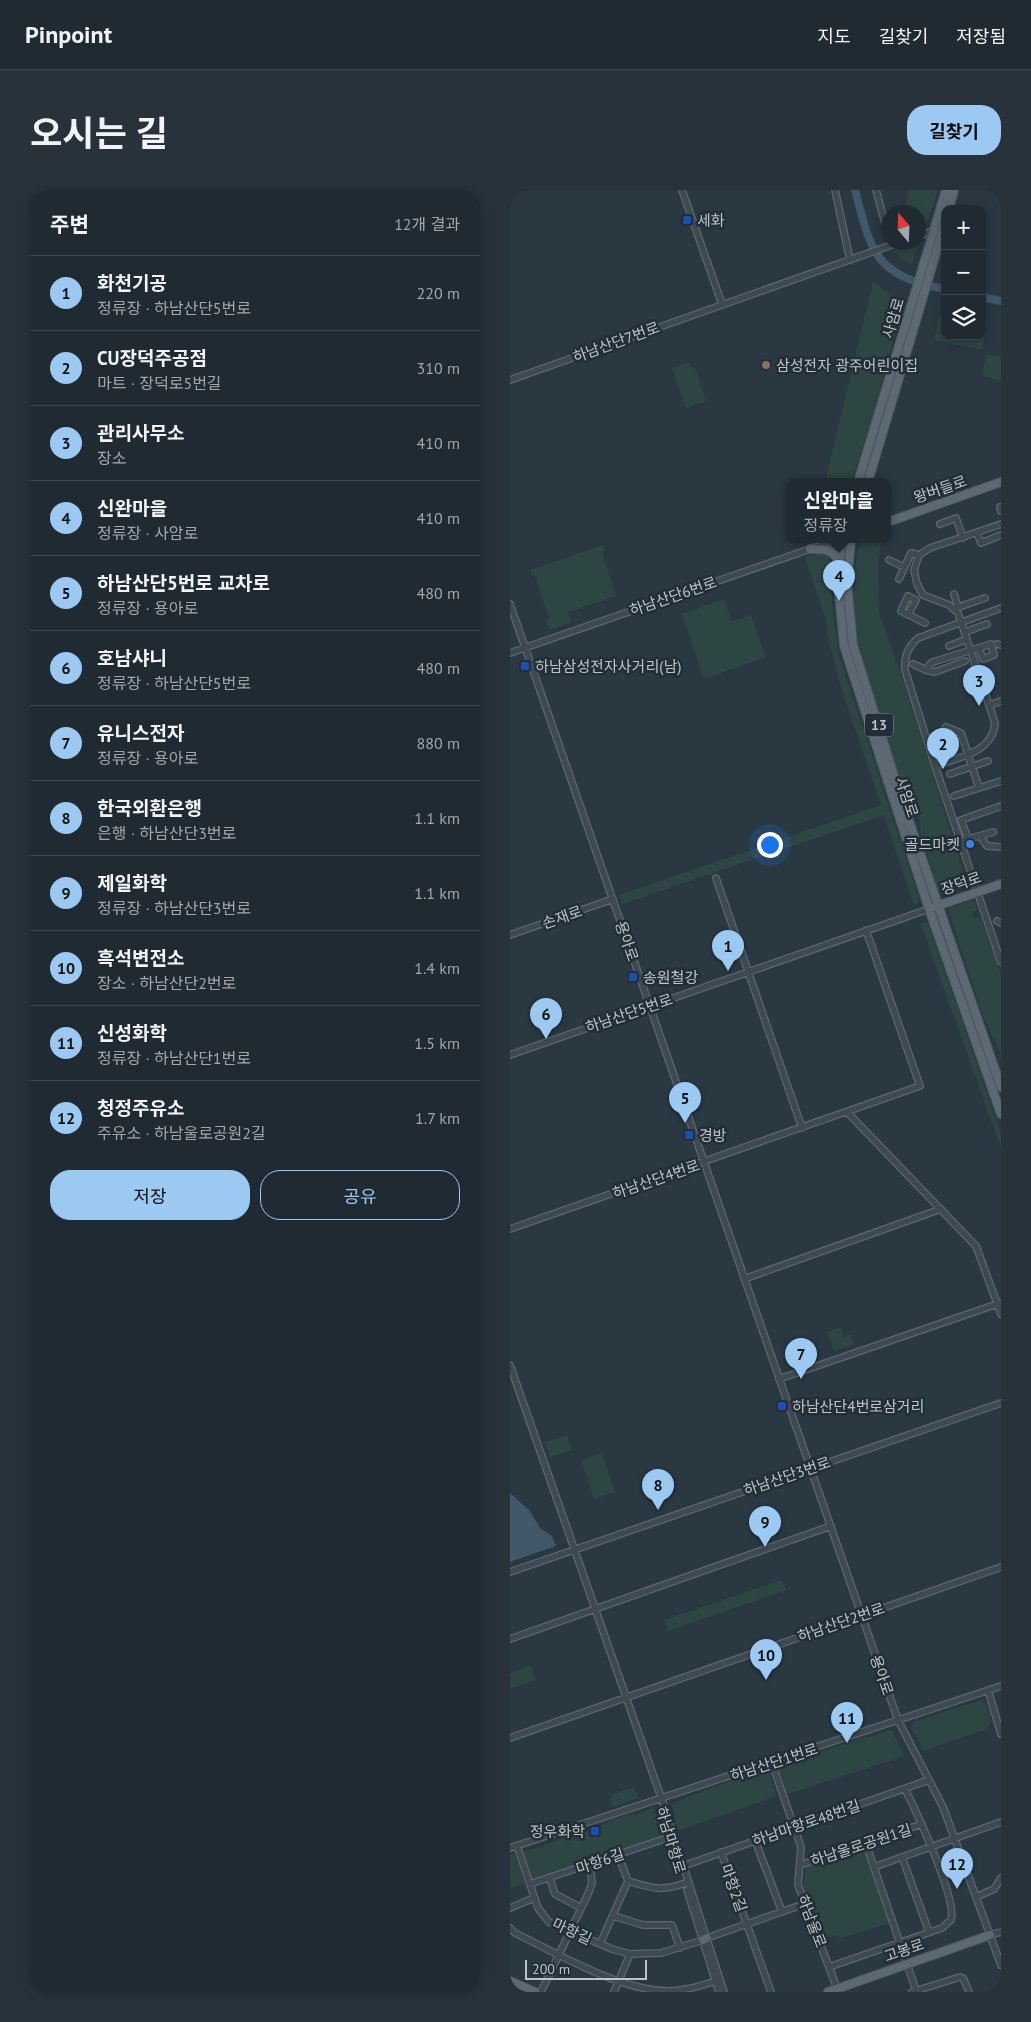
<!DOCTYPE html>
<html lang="ko">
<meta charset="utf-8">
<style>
:root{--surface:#202a32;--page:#28323a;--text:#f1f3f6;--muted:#a2a7ac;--line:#3d464d;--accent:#9bc9f1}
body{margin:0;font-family:"PT Sans","Noto Sans KR",sans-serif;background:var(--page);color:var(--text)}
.controls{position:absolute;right:15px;top:15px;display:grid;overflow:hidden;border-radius:10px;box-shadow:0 2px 12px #0003}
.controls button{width:45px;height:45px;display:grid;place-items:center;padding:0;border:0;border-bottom:1px solid var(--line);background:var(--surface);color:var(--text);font:25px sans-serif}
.compass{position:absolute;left:371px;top:15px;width:45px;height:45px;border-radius:50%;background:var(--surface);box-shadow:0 2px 12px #0003;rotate:341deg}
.scale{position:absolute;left:15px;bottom:12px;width:122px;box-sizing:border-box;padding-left:5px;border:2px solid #bbc4cc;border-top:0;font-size:14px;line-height:18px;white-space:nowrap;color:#bbc4cc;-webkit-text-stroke:4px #232e37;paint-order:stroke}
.you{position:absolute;left:259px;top:654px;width:18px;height:18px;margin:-12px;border:4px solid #fff;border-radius:50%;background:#1a73e8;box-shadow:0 0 0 8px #1a73e833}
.badge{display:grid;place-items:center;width:32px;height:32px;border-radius:50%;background:var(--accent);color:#111;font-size:16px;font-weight:700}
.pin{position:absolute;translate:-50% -41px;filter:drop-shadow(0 1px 2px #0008)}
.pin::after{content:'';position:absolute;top:26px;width:18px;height:15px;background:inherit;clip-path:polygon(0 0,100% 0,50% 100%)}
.popup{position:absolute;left:276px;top:288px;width:105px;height:65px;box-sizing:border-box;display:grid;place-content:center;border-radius:10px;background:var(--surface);filter:drop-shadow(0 1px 4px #0005);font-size:16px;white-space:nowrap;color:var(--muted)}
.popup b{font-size:19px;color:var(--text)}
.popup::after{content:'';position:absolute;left:50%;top:100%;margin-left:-10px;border:10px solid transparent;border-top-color:var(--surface)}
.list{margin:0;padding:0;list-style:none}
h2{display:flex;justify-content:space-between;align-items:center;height:65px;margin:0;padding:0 20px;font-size:21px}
h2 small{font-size:16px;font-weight:400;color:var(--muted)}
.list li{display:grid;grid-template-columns:32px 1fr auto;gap:15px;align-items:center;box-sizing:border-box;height:75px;padding:0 20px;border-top:1px solid var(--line)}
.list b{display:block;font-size:19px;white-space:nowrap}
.list p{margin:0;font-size:16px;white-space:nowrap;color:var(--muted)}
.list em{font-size:16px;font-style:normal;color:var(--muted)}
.actions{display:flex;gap:10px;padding:15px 20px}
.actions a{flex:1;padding:11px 0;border:1px solid var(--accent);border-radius:20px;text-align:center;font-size:18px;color:var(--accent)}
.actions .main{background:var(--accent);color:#111}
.icon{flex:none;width:28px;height:28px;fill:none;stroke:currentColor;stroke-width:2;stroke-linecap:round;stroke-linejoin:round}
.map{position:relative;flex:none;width:491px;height:1802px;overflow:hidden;border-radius:20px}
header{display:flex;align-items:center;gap:30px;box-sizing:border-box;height:70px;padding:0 25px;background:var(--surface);border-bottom:1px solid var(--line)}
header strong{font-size:24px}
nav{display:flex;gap:28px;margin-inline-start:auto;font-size:18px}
.intro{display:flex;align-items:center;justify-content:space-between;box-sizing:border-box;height:120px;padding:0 30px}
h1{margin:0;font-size:35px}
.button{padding:12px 22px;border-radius:20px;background:var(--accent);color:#111;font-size:18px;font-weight:700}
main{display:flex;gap:30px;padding:0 30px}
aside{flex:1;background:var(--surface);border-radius:20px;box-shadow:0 2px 12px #0003}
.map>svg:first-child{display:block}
</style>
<header>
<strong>Pinpoint</strong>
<nav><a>지도</a><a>길찾기</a><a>저장됨</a></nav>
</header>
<div class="intro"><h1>오시는 길</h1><a class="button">길찾기</a></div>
<main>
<aside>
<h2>주변<small>12개 결과</small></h2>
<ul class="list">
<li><span class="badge">1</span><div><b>화천기공</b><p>정류장 · 하남산단5번로</p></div><em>220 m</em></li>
<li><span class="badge">2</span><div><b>CU장덕주공점</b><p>마트 · 장덕로5번길</p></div><em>310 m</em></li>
<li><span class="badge">3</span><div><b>관리사무소</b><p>장소</p></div><em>410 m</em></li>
<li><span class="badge">4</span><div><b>신완마을</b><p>정류장 · 사암로</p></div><em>410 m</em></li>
<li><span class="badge">5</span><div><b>하남산단5번로 교차로</b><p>정류장 · 용아로</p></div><em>480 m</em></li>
<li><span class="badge">6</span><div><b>호남샤니</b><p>정류장 · 하남산단5번로</p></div><em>480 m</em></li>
<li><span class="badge">7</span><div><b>유니스전자</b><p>정류장 · 용아로</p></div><em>880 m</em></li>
<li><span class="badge">8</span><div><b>한국외환은행</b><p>은행 · 하남산단3번로</p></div><em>1.1 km</em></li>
<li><span class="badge">9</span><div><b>제일화학</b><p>정류장 · 하남산단3번로</p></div><em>1.1 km</em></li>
<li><span class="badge">10</span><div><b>흑석변전소</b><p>장소 · 하남산단2번로</p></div><em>1.4 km</em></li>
<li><span class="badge">11</span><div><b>신성화학</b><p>정류장 · 하남산단1번로</p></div><em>1.5 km</em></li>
<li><span class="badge">12</span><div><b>청정주유소</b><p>주유소 · 하남울로공원2길</p></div><em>1.7 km</em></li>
</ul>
<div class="actions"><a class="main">저장</a><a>공유</a></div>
</aside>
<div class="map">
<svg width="491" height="1802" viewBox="0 0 491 1802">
<rect width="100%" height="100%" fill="#2a3842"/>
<path fill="#2d4543" d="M 400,0 L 428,0 L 418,30 L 409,38 L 408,22 L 394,22 Z
M 403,54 L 407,56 L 402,74 L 390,68 L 383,61 Z
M 363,92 L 386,109 L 389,114 L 392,113 C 378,174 362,234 341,292 L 315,292 Z
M 429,125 L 435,126 L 435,146 L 472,146 L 472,134 L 477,135 L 472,160 L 424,150 Z
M 477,164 L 491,167 L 491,191 L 472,186 Z
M 179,172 L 181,178 L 185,177 L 196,211 L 176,218 L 162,178 Z
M 360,350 L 371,350 L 368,375 L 369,422 L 392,487 L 455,686 L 455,696 C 446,701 435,707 427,697 L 410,642 C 414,628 395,604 390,590 C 377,546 358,501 349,455 C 342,423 343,389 348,357 L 350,353 Z
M 93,355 L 95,360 L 92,362 L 106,406 L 58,422 L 61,433 L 39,440 L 36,430 L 39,428 L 24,384 L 21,384 L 20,380 Z
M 306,363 L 318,365 L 320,369 L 322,413 L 329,465 L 408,704 L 408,713 L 404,715 L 374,625 L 112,714 L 109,705 L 371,615 L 331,498 L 319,453 L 316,430 L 295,367 Z
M 214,409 L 222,431 L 241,425 L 256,467 L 194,489 L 172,424 Z
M 460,711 L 465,712 L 467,720 L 462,722 L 464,729 L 470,727 L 491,784 L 491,875 L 490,862 L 473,826 L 439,723 L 439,718 Z
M 410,732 L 417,733 L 419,736 L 491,943 L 491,958 Z
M 331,1137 L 334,1147 L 341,1144 L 345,1154 L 324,1161 L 317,1142 Z
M 57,1245 L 62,1260 L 40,1267 L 35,1252 Z
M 92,1263 L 105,1302 L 84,1309 L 71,1270 Z
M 272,1390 L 276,1400 L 158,1441 L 154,1430 Z
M 21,1476 L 26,1490 L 0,1499 L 0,1483 Z
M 473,1510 C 480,1519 485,1530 477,1539 L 412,1561 L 410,1553 L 401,1539 L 404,1532 C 427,1525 449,1516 473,1510 Z
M 377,1541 L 382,1541 L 395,1566 L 278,1604 L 269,1579 L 271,1576 L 353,1547 L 359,1547 Z
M 258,1580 L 267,1606 L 167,1641 L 162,1615 L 165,1612 L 232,1586 L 237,1587 Z
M 124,1597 L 129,1608 L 103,1617 L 100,1608 L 102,1607 L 101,1605 Z
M 143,1618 L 154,1643 L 152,1646 L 23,1690 L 20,1688 L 13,1664 L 15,1661 L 39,1654 L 41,1652 L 65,1643 L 74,1642 L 116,1625 L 125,1625 Z
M 350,1657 L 355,1661 L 380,1733 L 331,1748 L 326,1745 L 313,1749 L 293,1696 L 296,1675 Z
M 4,1664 L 15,1693 L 0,1698 L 0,1665 Z"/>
<path fill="#415869" d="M 0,1303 L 19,1320 L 31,1339 L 42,1346 L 46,1356 L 0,1372 Z"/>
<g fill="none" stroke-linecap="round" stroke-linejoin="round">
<path stroke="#415869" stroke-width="8" d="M 345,0 C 362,64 364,85 435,99
M 472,107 L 491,111"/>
<defs>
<path id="minor" d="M 172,0 L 212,114
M 325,0 L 340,70
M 366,0 L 378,44
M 408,46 L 425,40
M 0,190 L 390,52
M 490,317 L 491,321
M 430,334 L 446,328 L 453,348
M 467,343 L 471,353 L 491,345
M 379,370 L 394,377
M 389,389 L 401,363 L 409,365
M 444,404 L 448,417
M 0,414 L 388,1530 L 433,1617 L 491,1775
M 491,418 L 408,448 C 398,457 394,466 395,480 L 425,576 L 491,772
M 443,419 L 475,408
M 398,425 L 406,410 L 398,406 L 391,421 L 415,433
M 455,442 L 477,434
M 487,454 L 491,455
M 439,456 L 457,449
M 0,463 L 326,350
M 403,474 L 416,480 L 421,473 L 426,471 L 481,454 L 484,465 L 473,469 L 469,459
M 416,480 L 425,482 L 455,471
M 480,515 L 491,511
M 431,546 L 436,537 L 451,543 L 469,598 L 444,606
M 425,576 C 448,567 483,563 485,533 L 448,423 L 439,415 L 413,405 L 407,394 L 404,380 L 409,365 L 420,358 L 491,334
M 440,584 L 478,571
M 469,598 L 491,591
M 470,646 L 477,656 L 491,657
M 458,649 L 451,630 L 491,616
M 455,650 L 483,642
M 206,688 L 292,938
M 487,731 L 491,733
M 0,745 L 103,709
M 0,865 L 419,719
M 337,922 L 466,1056 L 491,1124
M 0,1039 L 410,896 L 356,740
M 234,1089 L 431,1019
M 0,1175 L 152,1610 L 214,1802
M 269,1189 L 490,1113
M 0,1382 L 491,1213
M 0,1449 L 321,1336
M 478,1500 L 491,1544
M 0,1548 L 491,1377
M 262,1573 L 291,1657 L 288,1695 L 328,1801
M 245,1650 L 272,1722
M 356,1654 L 406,1800
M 7,1656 L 28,1718 L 39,1732 L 102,1759 L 120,1764 L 151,1763 L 193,1750
M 0,1658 L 491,1496
M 211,1662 L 261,1802
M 392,1667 L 419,1742
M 290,1675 L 412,1634
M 173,1676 L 419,1590
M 364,1677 L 491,1632
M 40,1689 L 45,1704 L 71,1718
M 118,1691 C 141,1698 152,1702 175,1693
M 20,1694 L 160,1647
M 177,1700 L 209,1802
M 466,1707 L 484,1699 L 491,1688
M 0,1718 L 24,1708
M 104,1726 L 133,1735 L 162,1735 L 170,1758
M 0,1738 L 5,1743 C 48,1764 109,1800 157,1801 C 174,1801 190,1796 206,1791
M 480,1745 L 491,1742
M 197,1748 L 294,1714
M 90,1754 L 118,1691 L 108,1665
M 319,1777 L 432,1738 L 441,1730 C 448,1711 406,1621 395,1599
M 31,1802 L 78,1704 L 82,1693 L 80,1674
M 104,1802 L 120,1764
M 402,1802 L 450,1787 L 453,1788 L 459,1802
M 490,1802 L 491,1802"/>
<path id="major" d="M 439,19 L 444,0
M 348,292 L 436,0
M 358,292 L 435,33
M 378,332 L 491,292
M 331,350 L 328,393 L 334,456 L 419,719 L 491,924
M 341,350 L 337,392 L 343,455 L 389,602 L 491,897
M 300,359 C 313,359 323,358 328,371
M 424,717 L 491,694
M 193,1750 L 197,1748
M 0,1791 L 25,1802
M 318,1802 L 480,1745"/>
</defs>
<use href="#minor" stroke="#5c676f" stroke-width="8"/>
<use href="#major" stroke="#4b555e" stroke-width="10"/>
<use href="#minor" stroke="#3e4952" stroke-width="5.5"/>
<use href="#major" stroke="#5c6972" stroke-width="8"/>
</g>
<g fill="#1a4fb4" stroke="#232e37" stroke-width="2">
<rect x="172" y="25" width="10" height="10" rx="2.5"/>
<rect x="10" y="471" width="10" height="10" rx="2.5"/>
<rect x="118" y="782" width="10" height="10" rx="2.5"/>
<rect x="174" y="940" width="10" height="10" rx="2.5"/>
<rect x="267" y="1211" width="10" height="10" rx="2.5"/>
<rect x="80" y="1636" width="10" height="10" rx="2.5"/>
</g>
<circle fill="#8d6e63" stroke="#232e37" stroke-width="2" cx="256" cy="175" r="5"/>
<circle fill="#3f7fe0" stroke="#232e37" stroke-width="2" cx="460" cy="654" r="5"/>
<g text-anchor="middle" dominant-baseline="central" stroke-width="5" stroke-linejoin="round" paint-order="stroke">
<rect fill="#232e37" stroke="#8d979f" stroke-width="1" x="355" y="523.5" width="28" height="23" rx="4"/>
<g font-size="14" font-weight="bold" fill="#bbc4cc">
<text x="369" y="535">13</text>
</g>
<g font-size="15" fill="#bbc4cc" stroke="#232e37" text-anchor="start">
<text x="187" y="30">세화</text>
<text x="266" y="175">삼성전자 광주어린이집</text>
<text x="25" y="476">하남삼성전자사거리(남)</text>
<text x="450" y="654" text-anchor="end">골드마켓</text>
<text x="133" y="787">송원철강</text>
<text x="189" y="945">경방</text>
<text x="282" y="1216">하남산단4번로삼거리</text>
<text x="75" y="1641" text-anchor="end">정우화학</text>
</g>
<g font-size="15" fill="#bbc4cc" stroke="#232e37">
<text transform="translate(383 128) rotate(-73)">사암로</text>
<text transform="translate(106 152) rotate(-20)">하남산단7번로</text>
<text transform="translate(430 299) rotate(-19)">왕버들로</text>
<text transform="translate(163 406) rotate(-19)">하남산단6번로</text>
<text transform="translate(397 607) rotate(72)">사암로</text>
<text transform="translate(451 693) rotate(-19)">장덕로</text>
<text transform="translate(52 727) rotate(-19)">손재로</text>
<text transform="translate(117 751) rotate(71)">용아로</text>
<text transform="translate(119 823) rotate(-19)">하남산단5번로</text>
<text transform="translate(146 989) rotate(-19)">하남산단4번로</text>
<text transform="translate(277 1286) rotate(-19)">하남산단3번로</text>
<text transform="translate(331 1432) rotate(-19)">하남산단2번로</text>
<text transform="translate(372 1485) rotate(71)">용아로</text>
<text transform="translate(264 1572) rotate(-18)">하남산단1번로</text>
<text transform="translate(296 1633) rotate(-19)">하남마항로48번길</text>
<text transform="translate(161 1650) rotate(73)">하남마항로</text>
<text transform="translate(351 1655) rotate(-18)">하남울로공원1길</text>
<text transform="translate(90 1671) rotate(-19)">마항6길</text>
<text transform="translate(224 1698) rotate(70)">마항2길</text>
<text transform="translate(302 1731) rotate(69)">하남울로</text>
<text transform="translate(62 1741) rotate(25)">마항길</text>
<text transform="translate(394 1760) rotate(-19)">고봉로</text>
</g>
</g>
</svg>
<div class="controls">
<button>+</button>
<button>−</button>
<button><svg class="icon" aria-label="layers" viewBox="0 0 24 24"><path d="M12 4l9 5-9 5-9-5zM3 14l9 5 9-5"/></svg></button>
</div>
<svg class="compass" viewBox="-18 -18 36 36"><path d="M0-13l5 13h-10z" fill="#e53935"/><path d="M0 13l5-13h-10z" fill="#a2a7ac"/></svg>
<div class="scale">200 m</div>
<div class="you"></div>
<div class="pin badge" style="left:218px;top:781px">1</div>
<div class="pin badge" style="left:433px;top:579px">2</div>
<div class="pin badge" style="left:469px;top:516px">3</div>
<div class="pin badge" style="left:329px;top:411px">4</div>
<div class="popup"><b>신완마을</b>정류장</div>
<div class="pin badge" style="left:175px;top:933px">5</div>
<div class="pin badge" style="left:36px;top:849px">6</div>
<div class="pin badge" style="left:291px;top:1189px">7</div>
<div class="pin badge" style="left:148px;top:1320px">8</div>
<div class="pin badge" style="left:255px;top:1357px">9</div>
<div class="pin badge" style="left:256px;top:1490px">10</div>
<div class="pin badge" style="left:337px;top:1553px">11</div>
<div class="pin badge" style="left:447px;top:1699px">12</div>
</div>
</main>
